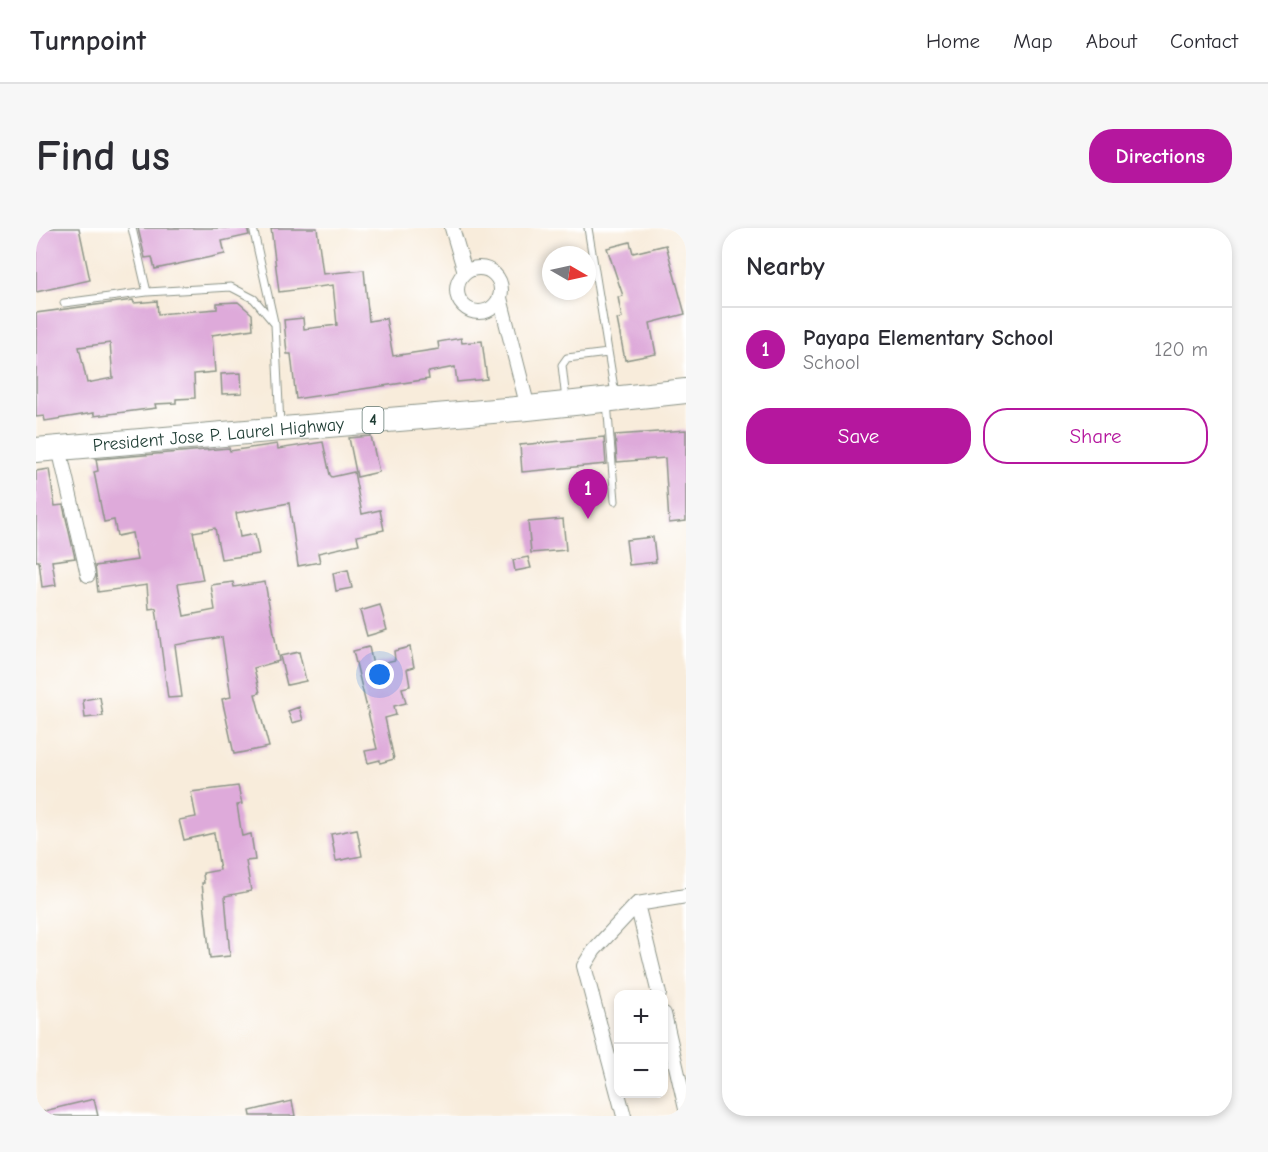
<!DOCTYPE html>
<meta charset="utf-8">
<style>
:root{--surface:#fff;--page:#f7f7f7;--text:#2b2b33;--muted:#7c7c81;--line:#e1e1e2;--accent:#b5179e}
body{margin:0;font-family:"Comic Neue",sans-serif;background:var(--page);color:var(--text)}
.controls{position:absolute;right:18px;bottom:18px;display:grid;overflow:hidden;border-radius:12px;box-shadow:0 3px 9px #0003}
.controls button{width:54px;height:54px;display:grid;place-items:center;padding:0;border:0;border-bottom:2px solid var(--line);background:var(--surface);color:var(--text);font:30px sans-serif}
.compass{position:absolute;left:506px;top:18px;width:54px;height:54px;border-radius:50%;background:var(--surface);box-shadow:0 3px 9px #0003;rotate:99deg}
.you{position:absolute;left:344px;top:447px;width:21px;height:21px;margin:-15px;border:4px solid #fff;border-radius:50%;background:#1a73e8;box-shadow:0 0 0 9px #1a73e833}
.badge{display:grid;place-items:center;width:39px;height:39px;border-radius:50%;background:var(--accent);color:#fff;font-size:20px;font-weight:700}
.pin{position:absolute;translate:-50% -50px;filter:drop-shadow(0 2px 3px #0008)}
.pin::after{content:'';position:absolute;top:32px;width:21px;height:18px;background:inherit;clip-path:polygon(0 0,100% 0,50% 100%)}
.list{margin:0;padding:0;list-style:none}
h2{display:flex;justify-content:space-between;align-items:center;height:78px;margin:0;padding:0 24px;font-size:26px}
h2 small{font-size:20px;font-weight:400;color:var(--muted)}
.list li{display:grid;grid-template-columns:39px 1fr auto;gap:18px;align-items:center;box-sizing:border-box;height:84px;padding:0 24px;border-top:2px solid var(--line)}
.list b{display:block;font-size:22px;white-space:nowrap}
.list p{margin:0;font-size:20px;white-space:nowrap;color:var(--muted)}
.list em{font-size:20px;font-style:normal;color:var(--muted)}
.actions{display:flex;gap:12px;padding:18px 24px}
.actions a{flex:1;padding:14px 0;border:2px solid var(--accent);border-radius:24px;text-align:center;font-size:21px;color:var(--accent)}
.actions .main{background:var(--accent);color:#fff}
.map{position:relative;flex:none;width:650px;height:888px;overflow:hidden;border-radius:24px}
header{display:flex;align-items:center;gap:36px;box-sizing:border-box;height:84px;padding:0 30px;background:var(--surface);border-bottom:2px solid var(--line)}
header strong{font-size:28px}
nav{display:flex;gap:33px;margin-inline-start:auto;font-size:21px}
.intro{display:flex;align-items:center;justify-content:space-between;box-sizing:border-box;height:144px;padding:0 36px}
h1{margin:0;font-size:42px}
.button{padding:15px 27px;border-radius:24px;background:var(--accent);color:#fff;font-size:21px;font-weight:700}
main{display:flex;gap:36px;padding:0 36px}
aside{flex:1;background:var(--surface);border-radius:24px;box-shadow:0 3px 9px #0003}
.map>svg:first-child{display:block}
</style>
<header>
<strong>Turnpoint</strong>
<nav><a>Home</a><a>Map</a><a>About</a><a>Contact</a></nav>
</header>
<div class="intro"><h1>Find us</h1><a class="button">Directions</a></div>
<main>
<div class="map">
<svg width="650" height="888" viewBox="0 0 650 888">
<rect width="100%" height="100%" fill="#fff"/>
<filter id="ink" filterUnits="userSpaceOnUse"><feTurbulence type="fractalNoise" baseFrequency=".0167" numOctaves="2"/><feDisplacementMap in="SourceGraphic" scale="12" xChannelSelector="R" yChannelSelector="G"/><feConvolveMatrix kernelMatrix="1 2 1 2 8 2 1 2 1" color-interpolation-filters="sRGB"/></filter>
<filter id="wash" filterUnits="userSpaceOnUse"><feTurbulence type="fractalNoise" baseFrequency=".008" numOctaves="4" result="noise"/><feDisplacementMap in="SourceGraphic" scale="24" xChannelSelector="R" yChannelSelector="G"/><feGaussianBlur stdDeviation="1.35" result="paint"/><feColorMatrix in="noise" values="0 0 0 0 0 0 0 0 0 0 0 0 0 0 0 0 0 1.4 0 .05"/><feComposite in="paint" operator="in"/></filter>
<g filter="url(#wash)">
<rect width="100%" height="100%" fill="#f8ecdb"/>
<g id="blocks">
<path fill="#deaada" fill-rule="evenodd" d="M 0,0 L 43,0 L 54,52 L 0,64 Z
M 102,0 L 211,0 L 213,7 L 186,13 L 189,26 L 119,41 L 116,29 L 109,30 Z
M 235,0 L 281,0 L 287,46 L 328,42 L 333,93 L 350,90 L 357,128 L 403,121 L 402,114 L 425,110 L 426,115 L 446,113 L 451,151 L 421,154 L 419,139 L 392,144 L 393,151 L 260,171 L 255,126 L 251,126 L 248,92 L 267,90 L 268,101 L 301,97 L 297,57 L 243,64 Z
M 594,14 L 597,25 L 630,17 L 649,86 L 614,95 L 620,126 L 589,132 L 581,91 L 586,90 L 582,69 L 587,68 L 571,20 Z
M 97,72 L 98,75 L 121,73 L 122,86 L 181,81 L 181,75 L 202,74 L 216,86 L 217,101 L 176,107 L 179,144 L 158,146 L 159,170 L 140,171 L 140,175 L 119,176 L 120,180 L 58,188 L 58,185 L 9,193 L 8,188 L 0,189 L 0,85 ZM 74,115 L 77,150 L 51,155 L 43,119 Z
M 205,145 L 206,165 L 186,166 L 185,146 Z
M 650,202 L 650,293 L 633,295 L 629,230 L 581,234 L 579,207 Z
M 335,208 L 343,244 L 321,249 L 313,210 Z
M 568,209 L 570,236 L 486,244 L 484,217 Z
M 287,214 L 294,247 L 296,249 L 318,244 L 326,286 L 344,282 L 348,302 L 321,308 L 323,316 L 282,325 L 284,334 L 262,338 L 253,275 L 200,285 L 204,309 L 219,306 L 223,326 L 185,331 L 179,300 L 157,304 L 167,352 L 142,356 L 148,388 L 179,382 L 175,357 L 197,354 L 198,359 L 229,354 L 243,433 L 218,440 L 224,465 L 219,466 L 233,519 L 198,526 L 186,471 L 195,469 L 186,409 L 139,417 L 146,469 L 132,470 L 120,380 L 113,381 L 111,357 L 62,364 L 59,338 L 101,332 L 96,305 L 81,308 L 78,292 L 68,294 L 58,244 L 62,243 L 60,231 L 193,220 L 194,223 L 241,216 L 242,221 Z
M 13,241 L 19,278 L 27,277 L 39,330 L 16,333 L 20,357 L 6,359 L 3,333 L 0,333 L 0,243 Z
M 527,291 L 530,322 L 495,325 L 492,294 Z
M 617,309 L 620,334 L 593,337 L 590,312 Z
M 492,329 L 495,340 L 479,343 L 477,332 Z
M 312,342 L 316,360 L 300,363 L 297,345 Z
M 344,377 L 351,402 L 331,408 L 324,383 Z
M 333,419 L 337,437 L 359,432 L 358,423 L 374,419 L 378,439 L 371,441 L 374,458 L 366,460 L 370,475 L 358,478 L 360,487 L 349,490 L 358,531 L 344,535 L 344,532 L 332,535 L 329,523 L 341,521 L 317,423 Z
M 263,424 L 270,453 L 251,457 L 244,428 Z
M 64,469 L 67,488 L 49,490 L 47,472 Z
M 263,479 L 267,492 L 256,495 L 252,483 Z
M 202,558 L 206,576 L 201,577 L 206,608 L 215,606 L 219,632 L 210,633 L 215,663 L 189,668 L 194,728 L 174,730 L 166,655 L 168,655 L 167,645 L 184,642 L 178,605 L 148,612 L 143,592 L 160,589 L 155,564 Z
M 321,601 L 326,628 L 300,633 L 295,606 Z
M 58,871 L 62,888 L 8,888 L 8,883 Z
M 256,873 L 259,888 L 215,888 L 214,883 Z"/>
</g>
</g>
<g filter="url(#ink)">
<use href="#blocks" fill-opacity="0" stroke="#8c9488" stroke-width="1.5"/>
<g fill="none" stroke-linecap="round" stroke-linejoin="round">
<defs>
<path id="lane" d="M 96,0 L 111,64
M 217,0 L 238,94
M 552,0 L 579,166
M 28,75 L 111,64 L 195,59 L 218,71 L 239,96 L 244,197
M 530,172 L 526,137 L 531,130 L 572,125
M 571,174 L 579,273"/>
<path id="street" d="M 416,0 L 429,44
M421 62a22 22 0 1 1 44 0a22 22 0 1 1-44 0Z
M 464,70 L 492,180
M 23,220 L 52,347
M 601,676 L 623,766
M 628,786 L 650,881
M 588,888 L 548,738 L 558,722 L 601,676 L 650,668"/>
<g id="highway">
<path id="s1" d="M 0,222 L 492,180 L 650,163"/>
</g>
</defs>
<use href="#lane" stroke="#8c9488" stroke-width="9"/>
<use href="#street" stroke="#8c9488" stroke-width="16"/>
<use href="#highway" stroke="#8c9488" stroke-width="26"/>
<use href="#lane" stroke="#fff" stroke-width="7"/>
<use href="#street" stroke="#fff" stroke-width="14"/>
<use href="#highway" stroke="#fff" stroke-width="24"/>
</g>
</g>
<g text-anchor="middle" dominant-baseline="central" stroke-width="6" stroke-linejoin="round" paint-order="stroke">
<rect fill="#fff" stroke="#627771" stroke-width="1.5" x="326.5" y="179" width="21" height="26" rx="4.5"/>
<g font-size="16" font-weight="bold" fill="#1f3d34">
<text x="337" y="192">4</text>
</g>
<g font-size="18" fill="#1f3d34" stroke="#fff">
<text stroke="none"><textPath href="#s1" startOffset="183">President Jose P. Laurel Highway</textPath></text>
</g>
</g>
</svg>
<div class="controls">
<button>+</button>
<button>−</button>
</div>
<svg class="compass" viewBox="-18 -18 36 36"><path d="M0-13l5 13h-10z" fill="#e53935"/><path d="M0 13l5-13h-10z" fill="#7c7c81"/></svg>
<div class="you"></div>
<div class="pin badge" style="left:552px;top:291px">1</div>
</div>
<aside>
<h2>Nearby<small></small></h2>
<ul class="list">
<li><span class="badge">1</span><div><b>Payapa Elementary School</b><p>School</p></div><em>120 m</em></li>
</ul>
<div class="actions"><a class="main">Save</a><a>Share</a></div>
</aside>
</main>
